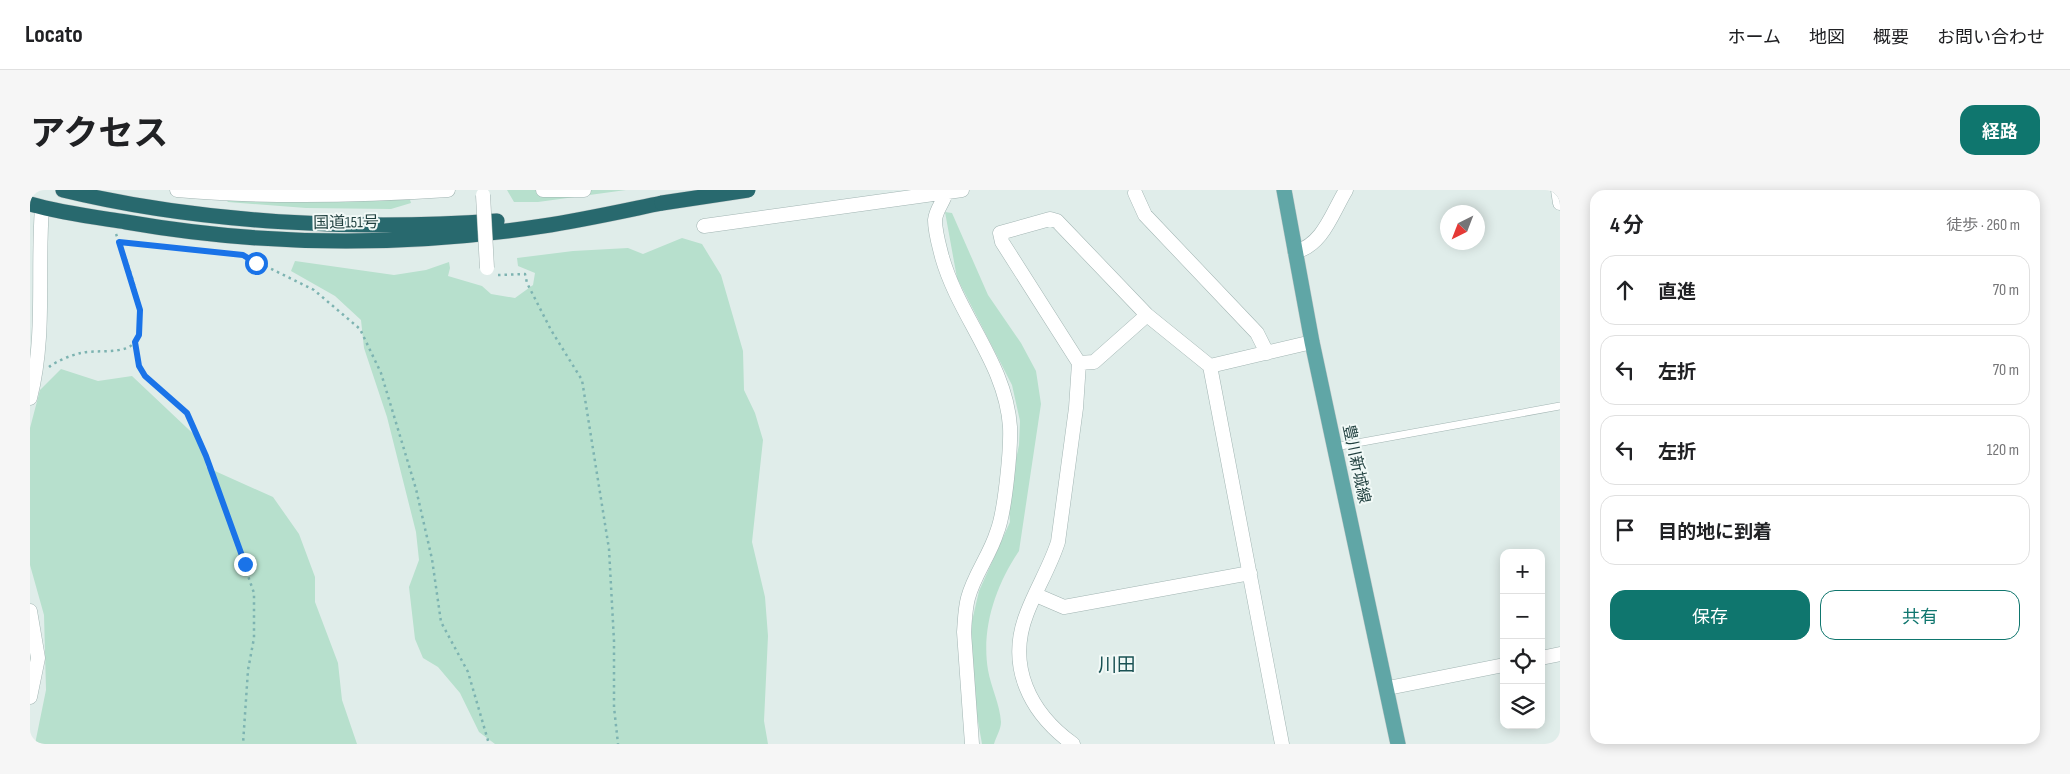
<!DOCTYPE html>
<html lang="ja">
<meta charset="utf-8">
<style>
:root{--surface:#fff;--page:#f6f6f6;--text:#202124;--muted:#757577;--line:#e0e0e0;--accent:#0f766e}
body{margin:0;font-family:"Sofia Sans Condensed","Noto Sans JP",sans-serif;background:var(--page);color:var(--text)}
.controls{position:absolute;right:15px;bottom:15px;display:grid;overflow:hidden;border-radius:10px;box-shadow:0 2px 12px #0003}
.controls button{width:45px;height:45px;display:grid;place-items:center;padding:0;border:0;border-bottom:1px solid var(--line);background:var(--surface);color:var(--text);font:25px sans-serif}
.compass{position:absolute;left:1410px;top:15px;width:45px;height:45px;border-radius:50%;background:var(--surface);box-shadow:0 2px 12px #0003;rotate:222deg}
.stop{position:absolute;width:15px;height:15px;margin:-11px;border:4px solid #1a73e8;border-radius:50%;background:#fff}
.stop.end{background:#1a73e8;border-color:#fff;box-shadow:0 1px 5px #0008}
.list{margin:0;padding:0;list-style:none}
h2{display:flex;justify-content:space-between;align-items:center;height:65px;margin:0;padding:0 20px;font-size:21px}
h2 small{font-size:16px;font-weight:400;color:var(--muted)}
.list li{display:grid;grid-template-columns:32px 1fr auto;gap:15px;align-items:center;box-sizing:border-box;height:70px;margin:0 10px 10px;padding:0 10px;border:1px solid var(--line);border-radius:15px}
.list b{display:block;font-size:19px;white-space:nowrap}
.list em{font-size:16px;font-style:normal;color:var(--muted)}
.actions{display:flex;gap:10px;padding:15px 20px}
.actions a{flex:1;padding:11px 0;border:1px solid var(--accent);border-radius:15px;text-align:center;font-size:18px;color:var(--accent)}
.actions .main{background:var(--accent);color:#fff}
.icon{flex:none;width:28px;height:28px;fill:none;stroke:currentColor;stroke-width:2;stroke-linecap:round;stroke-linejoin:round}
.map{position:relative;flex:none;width:1530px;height:554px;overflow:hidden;border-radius:15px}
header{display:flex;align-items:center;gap:30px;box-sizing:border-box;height:70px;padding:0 25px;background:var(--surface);border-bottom:1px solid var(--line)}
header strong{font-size:24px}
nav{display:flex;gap:28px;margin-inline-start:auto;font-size:18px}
.intro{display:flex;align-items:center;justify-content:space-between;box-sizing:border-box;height:120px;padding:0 30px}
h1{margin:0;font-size:35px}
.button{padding:12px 22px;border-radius:15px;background:var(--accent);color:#fff;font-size:18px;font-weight:700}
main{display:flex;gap:30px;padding:0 30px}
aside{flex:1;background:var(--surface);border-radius:15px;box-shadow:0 2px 12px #0003}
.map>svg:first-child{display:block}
</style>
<header>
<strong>Locato</strong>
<nav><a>ホーム</a><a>地図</a><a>概要</a><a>お問い合わせ</a></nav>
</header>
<div class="intro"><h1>アクセス</h1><a class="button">経路</a></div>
<main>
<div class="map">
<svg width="1530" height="554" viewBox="0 0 1530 554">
<rect width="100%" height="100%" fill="#e0edea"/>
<path fill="#b7e0cd" d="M 187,0 L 377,0 L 381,13 L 361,19 L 276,18 L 198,12 Z
M 477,0 L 596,0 L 508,12 L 484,12 Z
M 915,22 L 922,23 L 958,105 L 991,153 L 1006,181 L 1011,214 L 989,361 C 966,395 951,438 958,480 C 961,497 970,515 971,532 C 971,539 966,547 964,554 L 952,554 L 940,486 L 942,431 L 949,401 L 980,332 L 978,306 L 989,255 L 990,231 L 982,195 L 927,88 Z
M 652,48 L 672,54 L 691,85 L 713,161 L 714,200 L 725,223 L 733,250 L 722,352 L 735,407 L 738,446 L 734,531 L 738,554 L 465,554 L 449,542 L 430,503 L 408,477 L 393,468 L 385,449 L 379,397 L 389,370 L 386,342 L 357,227 L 334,158 L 331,130 L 305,106 L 261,81 L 265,71 L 364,85 L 396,80 L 419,72 L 420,78 L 418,86 L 452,96 L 461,104 L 485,108 L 503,95 L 505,83 L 488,76 L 487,68 L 543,61 L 598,58 L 613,64 Z
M 31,179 L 68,191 L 102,186 L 174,254 L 176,277 L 243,307 L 269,344 L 285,387 L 285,412 L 308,473 L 312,510 L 327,554 L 5,554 L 16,500 L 14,425 L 0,375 L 0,238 L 10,200 Z"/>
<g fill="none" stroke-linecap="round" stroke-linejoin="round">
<defs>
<path id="lane" d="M 1305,257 L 1530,216"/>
<path id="street" d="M 147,0 C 238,8 327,6 418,0
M 513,0 L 554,0
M 1528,0 L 1530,13
M 916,2 C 914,12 906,19 905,30 C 905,42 909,55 912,67 C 929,127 976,174 980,237 C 981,259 975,322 967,342 C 960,365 944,385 938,408 C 935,419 935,430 934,442 L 942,554
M 1105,3 L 1115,25 L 1227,143 L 1237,163
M 674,36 L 932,0
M 1265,62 C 1293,55 1302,23 1316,0
M 1049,173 L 1064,172 L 1117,125
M 1180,176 L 1282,152
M 0,208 C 16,146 7,81 12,18
M 1006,405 L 1034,417 L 1220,383
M 0,421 L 8,468 L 0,507
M 1511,468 L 1530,464
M 1358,498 L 1474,475
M 1043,554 C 1000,523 976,476 997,423 C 1006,399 1020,377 1028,352 L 1046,218 L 1049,173 L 972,52 L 970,43 L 1020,29 L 1027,31 L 1117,125 L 1180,176 L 1252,554"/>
<path id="primary" d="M 1254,0 L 1282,152 L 1368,554"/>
<path id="highway" d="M 33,0 C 168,33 328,41 467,31
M 0,14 C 31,23 64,27 96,32 C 234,56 375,57 513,36 C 553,30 593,21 632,13"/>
</defs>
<use href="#lane" stroke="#a2b5b3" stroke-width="8"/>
<use href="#street" stroke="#a2b5b3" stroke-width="15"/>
<use href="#primary" stroke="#c0c9c9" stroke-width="16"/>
<use href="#highway" stroke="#c0c9c9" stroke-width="16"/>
<path stroke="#7db3b1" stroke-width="2.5" stroke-dasharray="2.5 4" stroke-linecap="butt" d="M 89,52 L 213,65 L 284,100 L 330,139 L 351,183 L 386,299 L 402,369 L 411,432 L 438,482 L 459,554
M 468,85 L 495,84 L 497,93 L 521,140 L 552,190 L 579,359 L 584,451 L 584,517 L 588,554
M 105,153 L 109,176 L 115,186 L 157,223 L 176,266 L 224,403 L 224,448 L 218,480 L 213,554
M 19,177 C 27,171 41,165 51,163 C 65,160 83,163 97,158 C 128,145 95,66 86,44"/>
<use href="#lane" stroke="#fff" stroke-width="7"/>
<use href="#street" stroke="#fff" stroke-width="14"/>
<use href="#primary" stroke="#60a6a6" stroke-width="15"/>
<use href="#highway" stroke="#28696e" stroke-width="15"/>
<defs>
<path id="street-bridge" d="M 453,5 L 457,78"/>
<path id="highway-bridge" d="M 632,13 L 718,0"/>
</defs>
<use href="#street-bridge" stroke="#a2b5b3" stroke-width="15" stroke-linecap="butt"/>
<use href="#highway-bridge" stroke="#c0c9c9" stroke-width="16" stroke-linecap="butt"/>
<use href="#street-bridge" stroke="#fff" stroke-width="14"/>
<use href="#highway-bridge" stroke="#28696e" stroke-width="15"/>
</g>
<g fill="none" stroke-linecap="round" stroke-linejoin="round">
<path stroke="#1a73e8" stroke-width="6" d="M 215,374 L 176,266 L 157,223 L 115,186 L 109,176 L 105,152 L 109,145 L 110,120 L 89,52 L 213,65 L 226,73"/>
</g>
<g text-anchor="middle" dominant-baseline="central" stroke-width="4" stroke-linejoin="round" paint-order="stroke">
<g font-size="16" fill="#1f3f3e" stroke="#f1f9f7">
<text transform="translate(316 33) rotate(-1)">国道151号</text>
<text transform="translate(1326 274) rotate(78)">豊川新城線</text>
</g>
<g font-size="19" fill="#195153" stroke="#f1f9f7">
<text x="1087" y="475">川田</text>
</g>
</g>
</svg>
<div class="controls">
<button>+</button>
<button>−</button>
<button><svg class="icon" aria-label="locate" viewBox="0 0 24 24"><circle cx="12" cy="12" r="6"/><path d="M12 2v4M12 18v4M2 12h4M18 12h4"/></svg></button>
<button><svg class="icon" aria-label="layers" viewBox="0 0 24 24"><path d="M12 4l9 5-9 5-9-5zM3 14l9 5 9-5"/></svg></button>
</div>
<svg class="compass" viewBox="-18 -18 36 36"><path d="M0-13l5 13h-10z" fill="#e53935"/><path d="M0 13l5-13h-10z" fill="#757577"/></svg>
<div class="stop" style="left:226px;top:73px"></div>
<div class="stop end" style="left:215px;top:374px"></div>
</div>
<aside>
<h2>4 分<small>徒歩 · 260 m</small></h2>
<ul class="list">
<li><svg class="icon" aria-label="ahead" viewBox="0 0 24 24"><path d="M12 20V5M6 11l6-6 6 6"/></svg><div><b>直進</b></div><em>70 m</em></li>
<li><svg class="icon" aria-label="left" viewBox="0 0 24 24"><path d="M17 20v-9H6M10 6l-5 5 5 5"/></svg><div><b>左折</b></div><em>70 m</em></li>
<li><svg class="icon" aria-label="left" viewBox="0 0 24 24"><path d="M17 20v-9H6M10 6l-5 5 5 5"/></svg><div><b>左折</b></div><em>120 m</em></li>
<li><svg class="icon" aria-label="arrive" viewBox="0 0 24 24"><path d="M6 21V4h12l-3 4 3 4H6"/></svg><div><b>目的地に到着</b></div></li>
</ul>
<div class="actions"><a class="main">保存</a><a>共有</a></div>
</aside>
</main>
